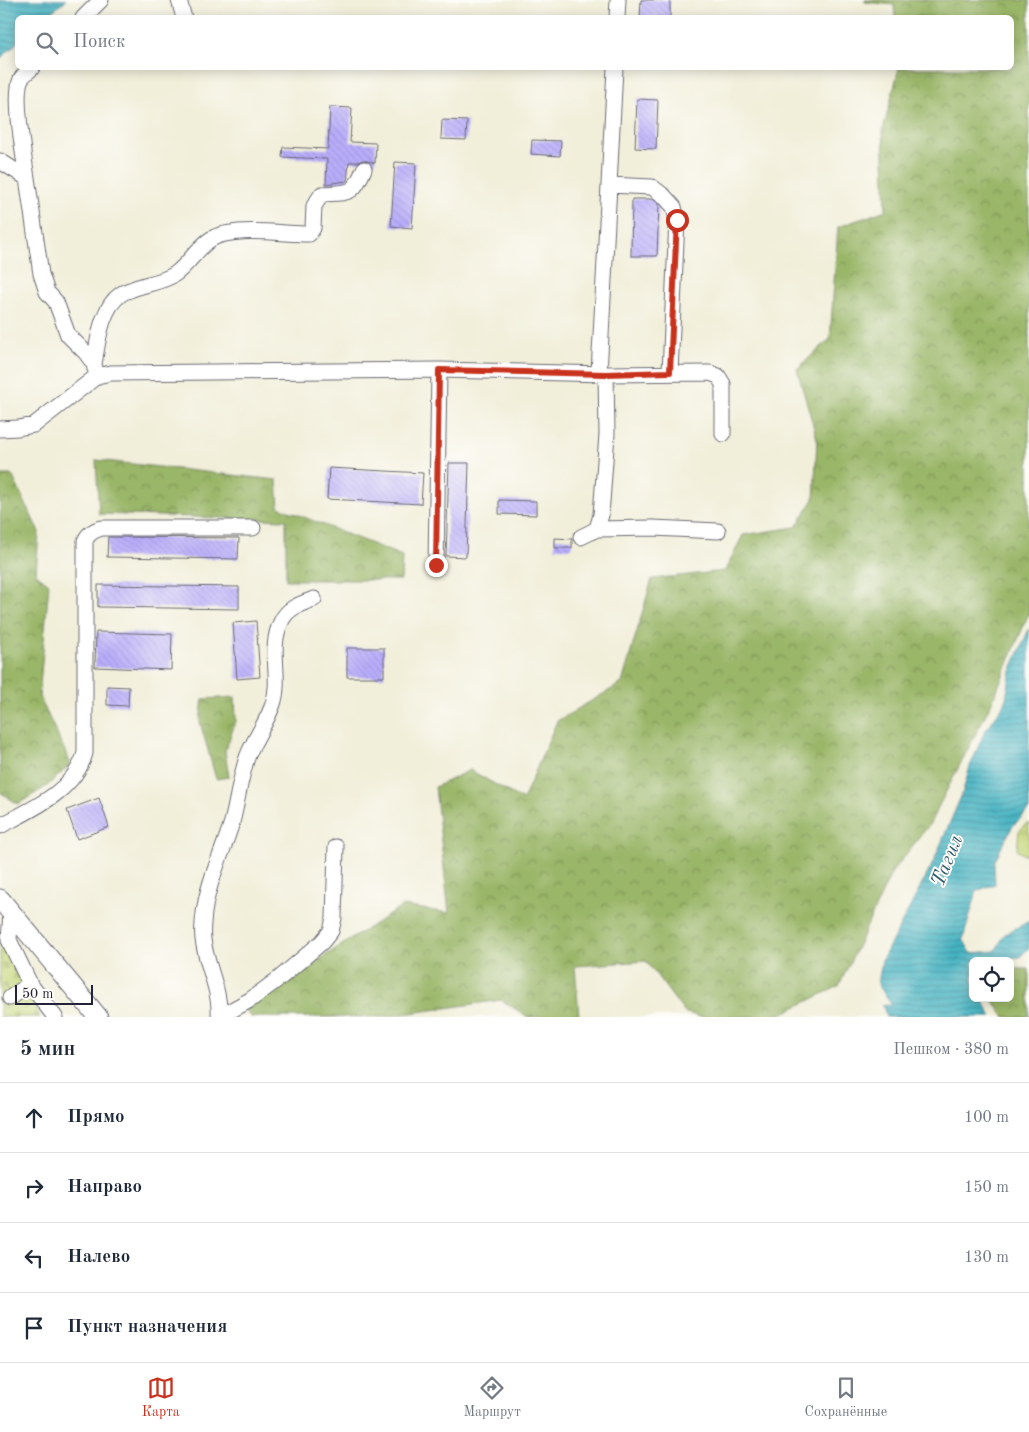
<!DOCTYPE html>
<html lang="ru">
<meta charset="utf-8">
<style>
:root{--surface:#fff;--page:#f6f6f7;--text:#1f2937;--muted:#747a83;--line:#e0e1e3;--accent:#c8321e}
body{margin:0;font-family:"Old Standard TT",serif;background:var(--page);color:var(--text)}
.controls{position:absolute;right:15px;bottom:15px;display:grid;overflow:hidden;border-radius:8px;box-shadow:0 2px 12px #0003}
.controls button{width:45px;height:45px;display:grid;place-items:center;padding:0;border:0;border-bottom:1px solid var(--line);background:var(--surface);color:var(--text);font:25px sans-serif}
.scale{position:absolute;left:15px;bottom:12px;width:78px;box-sizing:border-box;padding-left:5px;border:2px solid #22223b;border-top:0;font-size:14px;line-height:18px;white-space:nowrap;color:#22223b;-webkit-text-stroke:4px #fdfcf7;paint-order:stroke}
.stop{position:absolute;width:15px;height:15px;margin:-11px;border:4px solid #c8321e;border-radius:50%;background:#fff}
.stop.end{background:#c8321e;border-color:#fff;box-shadow:0 1px 5px #0008}
.list{margin:0;padding:0;list-style:none}
h2{display:flex;justify-content:space-between;align-items:center;height:65px;margin:0;padding:0 20px;font-size:21px}
h2 small{font-size:16px;font-weight:400;color:var(--muted)}
.list li{display:grid;grid-template-columns:32px 1fr auto;gap:15px;align-items:center;box-sizing:border-box;height:70px;padding:0 20px;border-top:1px solid var(--line)}
.list b{display:block;font-size:19px;white-space:nowrap}
.list em{font-size:16px;font-style:normal;color:var(--muted)}
.icon{flex:none;width:28px;height:28px;fill:none;stroke:currentColor;stroke-width:2;stroke-linecap:round;stroke-linejoin:round}
.map{position:relative;flex:none;width:1029px;height:1017px;overflow:hidden}
.search{position:absolute;background:var(--surface);box-shadow:0 2px 12px #0003;left:15px;right:15px;top:15px;height:55px;display:flex;align-items:center;gap:12px;box-sizing:border-box;padding:0 18px;border-radius:8px;color:var(--muted);font-size:19px}
.sheet{height:345px;background:var(--surface)}
nav{display:flex;justify-content:space-around;align-items:center;box-sizing:border-box;height:70px;border-top:1px solid var(--line);background:var(--surface);font-size:14px;color:var(--muted)}
nav a{display:grid;justify-items:center;gap:2px}
nav .on{color:var(--accent)}
.map>svg:first-child{display:block}
</style>
<div class="map">
<svg width="1029" height="1017" viewBox="0 0 1029 1017">
<defs>
<pattern id="grass-tufts" width="24" height="20" patternUnits="userSpaceOnUse" patternTransform="scale(1.25)"><rect width="24" height="20" fill="#c3d578"/><path d="M3 7l-1-3M5 7V3M7 7l1-3M15 17l-1-3M17 17v-4M19 17l1-3" fill="none" stroke="#a7b769"/></pattern>
<pattern id="forest-crowns" width="20" height="18" patternUnits="userSpaceOnUse" patternTransform="scale(1.25)"><rect width="20" height="18" fill="#9ab668"/><path d="M2 6a3 3 0 1 1 6 0M12 15a3 3 0 1 1 6 0" fill="none" stroke="#7d9457"/></pattern>
<pattern id="cemetery-stones" width="16" height="16" patternUnits="userSpaceOnUse" patternTransform="scale(1.25)"><rect width="16" height="16" fill="#c3d578"/><path d="M2 7V4a2 2 0 0 1 4 0v3zM10 15v-3a2 2 0 0 1 4 0v3z" fill="#a7b769"/></pattern>
<pattern id="water-rules" width="6" height="5" patternUnits="userSpaceOnUse" patternTransform="scale(1.25)"><rect width="6" height="5" fill="#44b2c1"/><path d="M0 2.5h6" fill="none" stroke="#38909e"/></pattern>
<pattern id="building-back-hatch" width="6" height="6" patternUnits="userSpaceOnUse" patternTransform="scale(1.25)"><rect width="6" height="6" fill="#b9aefb"/><path d="M-1 5l2 2M0 0l6 6M5-1l2 2" fill="none" stroke="#9f95d8"/></pattern>
</defs>
<rect width="100%" height="100%" fill="#fdfcf7"/>
<filter id="ink" filterUnits="userSpaceOnUse"><feTurbulence type="fractalNoise" baseFrequency=".02" numOctaves="2"/><feDisplacementMap in="SourceGraphic" scale="10" xChannelSelector="R" yChannelSelector="G"/><feConvolveMatrix kernelMatrix="1 2 1 2 8 2 1 2 1" color-interpolation-filters="sRGB"/></filter>
<filter id="wash" filterUnits="userSpaceOnUse"><feTurbulence type="fractalNoise" baseFrequency=".0096" numOctaves="4" result="noise"/><feDisplacementMap in="SourceGraphic" scale="20" xChannelSelector="R" yChannelSelector="G"/><feGaussianBlur stdDeviation="1.12" result="paint"/><feColorMatrix in="noise" values="0 0 0 0 0 0 0 0 0 0 0 0 0 0 0 0 0 1.4 0 .05"/><feComposite in="paint" operator="in"/></filter>
<g filter="url(#wash)">
<rect width="100%" height="100%" fill="#f1eed9"/>
<path fill="url(#grass-tufts)" stroke="#727c5a" d="M 1027,823 L 1029,823 L 1029,853 L 1024,855 L 1017,850 L 1019,831 Z"/>
<path fill="url(#forest-crowns)" stroke="#5e6c52" d="M 865,0 L 1029,0 L 1029,613 L 992,702 L 929,825 L 892,872 L 839,986 L 775,1017 L 701,1017 L 684,1012 L 646,961 L 575,966 L 579,1017 L 528,1017 L 501,1000 L 383,1017 L 251,1017 L 244,1007 L 403,906 L 449,913 L 435,787 L 470,770 L 523,800 L 557,721 L 622,683 L 652,579 L 725,571 L 743,535 L 796,527 L 814,499 L 817,439 L 797,369 L 830,339 L 838,227 L 886,210 L 883,130 L 899,68 L 1012,68 L 1012,18 L 895,17 L 894,5 L 865,2 Z
M 96,460 L 277,480 L 279,507 L 402,556 L 401,580 L 286,580 L 286,520 L 99,514 Z
M 0,475 L 12,475 L 39,532 L 36,574 L 49,584 L 39,696 L 71,764 L 47,786 L 18,804 L 0,792 Z
M 235,697 L 236,721 L 225,751 L 229,777 L 216,779 L 200,722 L 203,699 Z
M 1010,969 L 1029,969 L 1029,1017 L 1005,1017 L 993,1001 L 993,998 L 1010,998 Z"/>
<path fill="url(#cemetery-stones)" stroke="#727c5a" d="M 0,938 L 40,1017 L 0,1017 Z"/>
<path fill="url(#water-rules)" stroke="#336a7e" d="M 0,0 L 66,0 L 46,17 L 18,18 L 17,43 L 0,59 Z
M 1029,629 L 1029,810 L 1012,827 L 994,862 L 995,884 L 977,891 L 963,939 L 971,953 L 995,951 L 1005,934 L 1029,921 L 1029,948 L 1020,957 L 973,961 L 973,998 L 982,998 L 992,1017 L 886,1017 L 883,1004 L 892,1006 L 878,984 L 882,960 L 931,867 L 962,794 L 970,766 L 985,731 L 1005,703 L 1011,671 Z"/>
<g id="blocks">
<path fill="url(#building-back-hatch)" d="M 641,0 L 670,0 L 670,18 L 640,18 Z
M 637,99 L 658,100 L 656,149 L 635,148 Z
M 330,107 L 352,108 L 350,142 L 376,143 L 375,163 L 363,160 L 358,162 L 349,162 L 347,181 L 326,184 L 327,159 L 282,157 L 283,147 L 328,149 Z
M 442,120 L 467,121 L 466,140 L 441,139 Z
M 532,140 L 561,141 L 560,156 L 531,154 Z
M 395,162 L 416,163 L 412,228 L 391,226 Z
M 632,199 L 653,199 L 659,204 L 657,256 L 631,256 Z
M 449,463 L 469,463 L 466,557 L 446,556 Z
M 329,468 L 423,473 L 421,504 L 327,499 Z
M 499,500 L 536,501 L 536,515 L 499,514 Z
M 108,537 L 239,538 L 238,559 L 107,557 Z
M 555,538 L 572,539 L 572,548 L 555,548 Z
M 98,585 L 239,587 L 239,609 L 98,607 Z
M 256,621 L 260,677 L 237,679 L 233,623 Z
M 96,632 L 172,634 L 171,670 L 95,667 Z
M 347,648 L 384,648 L 384,677 L 347,677 Z
M 107,686 L 129,687 L 128,706 L 107,705 Z
M 99,798 L 109,827 L 77,839 L 67,810 Z"/>
</g>
</g>
<g filter="url(#ink)">
<use href="#blocks" fill-opacity="0" stroke="#6a6972" stroke-width="1"/>
<g fill="none" stroke-linecap="round" stroke-linejoin="round">
<defs>
<path id="minor" d="M 179,0 L 184,18
M 83,18 L 101,0
M 617,18 L 618,0
M 0,161 L 27,178 L 41,274 L 47,292 L 56,302 L 68,335 L 86,353 L 94,364 L 95,369
M 27,178 C 24,158 13,95 21,79 C 23,75 29,71 32,68
M 609,185 L 615,68
M 94,364 C 98,341 101,308 121,294 C 125,291 131,290 135,288 C 149,283 163,282 175,274 C 188,265 197,248 211,239 C 232,226 283,234 309,234 L 313,228 L 314,206 L 322,194 C 350,192 353,196 364,169
M 599,373 L 609,185 L 652,187 L 664,196 L 674,207 L 677,220 L 670,372
M 0,429 L 18,428 L 34,425 L 97,376 L 111,373 L 439,370 L 606,374 L 710,373 L 718,376 L 723,384 L 723,434
M 597,529 L 653,528 L 718,531
M 581,537 L 597,529 L 601,515 L 607,434 L 606,374
M 436,565 L 439,370
M 0,826 C 32,809 75,791 85,753 L 85,541 C 88,533 94,530 102,528 L 253,528
M 11,912 L 9,940 L 30,984 L 55,1017
M 10,998 L 30,984
M 219,1017 C 221,990 206,966 203,939 C 202,931 203,921 204,913 C 208,881 223,852 232,822 C 238,800 240,776 248,755 C 255,738 267,722 273,704 C 282,678 268,648 281,622 C 287,608 300,604 314,599
M 219,1017 L 250,1000 L 281,977 L 322,942 L 331,931 L 334,918 L 336,847"/>
<path id="major" d="M 0,899 L 98,1017"/>
</defs>
<use href="#minor" stroke="#6a6972" stroke-width="17"/>
<use href="#major" stroke="#6a6972" stroke-width="21"/>
<use href="#minor" stroke="#fff" stroke-width="15"/>
<use href="#major" stroke="#fff" stroke-width="19"/>
</g>
</g>
<g fill="none" stroke-linecap="round" stroke-linejoin="round" filter="url(#ink)">
<path stroke="#c8321e" stroke-width="6" d="M 436,565 L 439,370 L 606,374 L 670,372 L 677,220"/>
</g>
<g text-anchor="middle" dominant-baseline="central" stroke-width="4" stroke-linejoin="round" paint-order="stroke">
<g font-size="20" font-style="italic" fill="#305c71" stroke="#fdfcf7">
<text transform="translate(948 861) rotate(-68)">Тагил</text>
</g>
</g>
</svg>
<div class="controls">
<button><svg class="icon" aria-label="locate" viewBox="0 0 24 24"><circle cx="12" cy="12" r="6"/><path d="M12 2v4M12 18v4M2 12h4M18 12h4"/></svg></button>
</div>
<div class="scale">50 m</div>
<div class="stop" style="left:677px;top:220px"></div>
<div class="stop end" style="left:436px;top:565px"></div>
<div class="search"><svg class="icon" aria-label="search" viewBox="0 0 24 24"><circle cx="10" cy="10" r="6"/><path d="M15 15l6 6"/></svg>Поиск</div>
</div>
<section class="sheet">
<h2>5 мин<small>Пешком · 380 m</small></h2>
<ul class="list">
<li><svg class="icon" aria-label="ahead" viewBox="0 0 24 24"><path d="M12 20V5M6 11l6-6 6 6"/></svg><div><b>Прямо</b></div><em>100 m</em></li>
<li><svg class="icon" aria-label="right" viewBox="0 0 24 24"><path d="M7 20v-9h11M14 6l5 5-5 5"/></svg><div><b>Направо</b></div><em>150 m</em></li>
<li><svg class="icon" aria-label="left" viewBox="0 0 24 24"><path d="M17 20v-9H6M10 6l-5 5 5 5"/></svg><div><b>Налево</b></div><em>130 m</em></li>
<li><svg class="icon" aria-label="arrive" viewBox="0 0 24 24"><path d="M6 21V4h12l-3 4 3 4H6"/></svg><div><b>Пункт назначения</b></div></li>
</ul>
</section>
<nav>
<a class="on"><svg class="icon" aria-label="map" viewBox="0 0 24 24"><path d="M3 6l6-2 6 2 6-2v14l-6 2-6-2-6 2zM9 4v14M15 6v14"/></svg>Карта</a>
<a><svg class="icon" aria-label="directions" viewBox="0 0 24 24"><path d="M12 3l9 9-9 9-9-9zM9 14v-3h6M13 9l2 2-2 2"/></svg>Маршрут</a>
<a><svg class="icon" aria-label="saved" viewBox="0 0 24 24"><path d="M7 4h10v16l-5-4-5 4z"/></svg>Сохранённые</a>
</nav>
